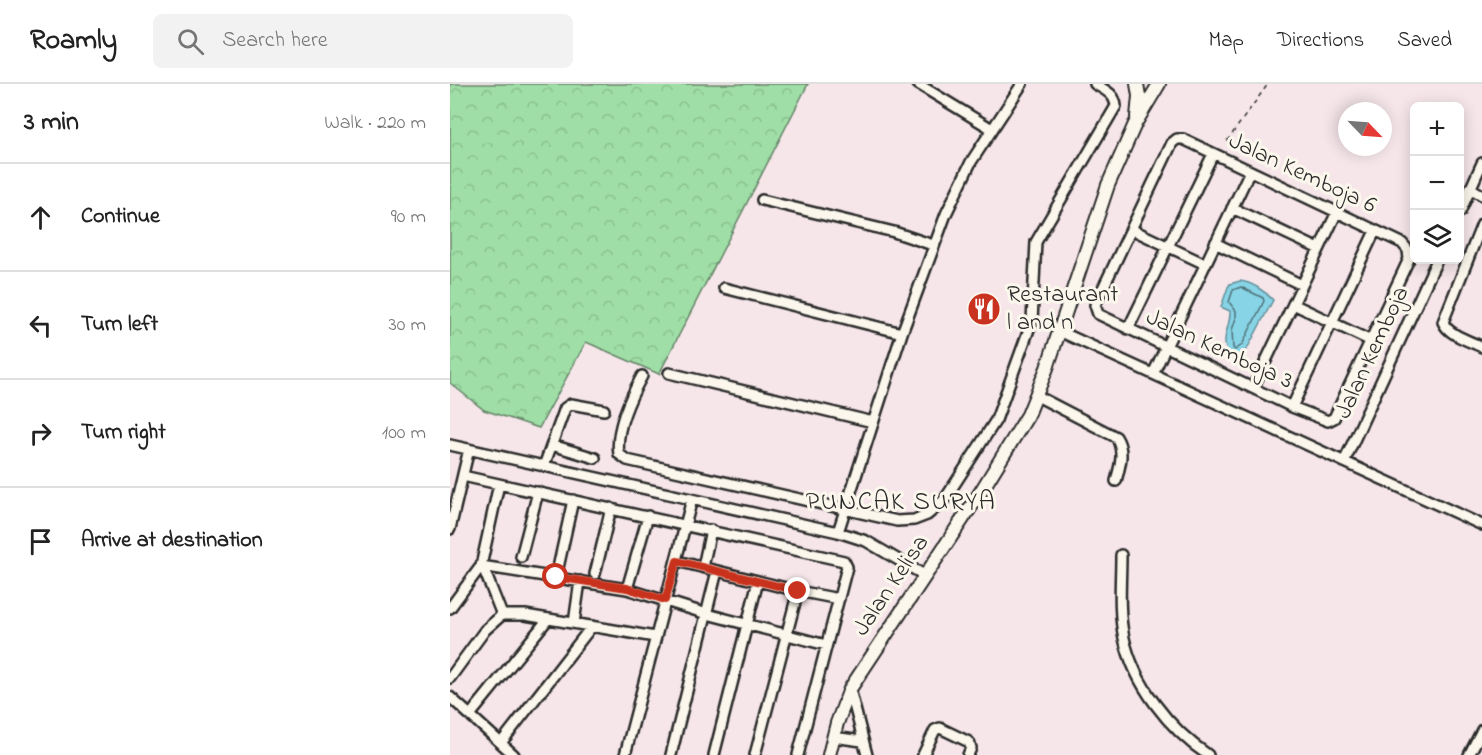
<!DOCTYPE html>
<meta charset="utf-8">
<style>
:root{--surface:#fff;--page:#f2f2f2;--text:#222;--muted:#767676;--line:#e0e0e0}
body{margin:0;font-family:"Indie Flower",sans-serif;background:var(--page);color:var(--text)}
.controls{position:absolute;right:18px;top:18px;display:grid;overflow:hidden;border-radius:9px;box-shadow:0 3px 15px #0003}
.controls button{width:54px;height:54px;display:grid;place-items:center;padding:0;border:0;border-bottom:2px solid var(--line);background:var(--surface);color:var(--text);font:30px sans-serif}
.compass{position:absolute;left:888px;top:18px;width:54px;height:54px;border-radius:50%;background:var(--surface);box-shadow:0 3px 15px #0003;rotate:115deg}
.stop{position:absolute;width:18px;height:18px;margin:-14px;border:4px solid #c8321e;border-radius:50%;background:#fff}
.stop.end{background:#c8321e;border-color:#fff;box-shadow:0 2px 6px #0008}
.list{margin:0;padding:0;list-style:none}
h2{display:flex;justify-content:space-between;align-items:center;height:78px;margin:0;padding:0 24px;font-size:26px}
h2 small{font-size:20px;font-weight:400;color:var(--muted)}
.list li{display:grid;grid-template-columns:39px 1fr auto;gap:18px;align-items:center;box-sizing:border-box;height:108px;padding:0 24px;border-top:2px solid var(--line)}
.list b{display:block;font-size:22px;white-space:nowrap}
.list em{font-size:20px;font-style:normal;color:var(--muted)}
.icon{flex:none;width:33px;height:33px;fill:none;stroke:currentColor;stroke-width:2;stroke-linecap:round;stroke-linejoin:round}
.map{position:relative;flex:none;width:1032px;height:671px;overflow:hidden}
header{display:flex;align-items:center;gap:36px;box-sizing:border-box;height:84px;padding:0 30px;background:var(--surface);border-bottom:2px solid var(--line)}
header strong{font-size:28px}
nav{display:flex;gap:33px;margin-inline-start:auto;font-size:21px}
.search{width:420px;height:54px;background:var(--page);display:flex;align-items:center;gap:15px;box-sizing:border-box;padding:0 21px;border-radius:9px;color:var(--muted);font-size:22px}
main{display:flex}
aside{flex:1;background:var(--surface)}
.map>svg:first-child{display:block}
</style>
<header>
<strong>Roamly</strong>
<div class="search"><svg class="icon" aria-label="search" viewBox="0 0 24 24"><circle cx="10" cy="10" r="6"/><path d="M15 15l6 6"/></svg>Search here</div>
<nav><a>Map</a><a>Directions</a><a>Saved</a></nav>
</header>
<main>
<aside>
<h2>3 min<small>Walk · 220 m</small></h2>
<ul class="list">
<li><svg class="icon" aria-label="ahead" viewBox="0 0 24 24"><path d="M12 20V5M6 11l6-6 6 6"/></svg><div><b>Continue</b></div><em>90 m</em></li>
<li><svg class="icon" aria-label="left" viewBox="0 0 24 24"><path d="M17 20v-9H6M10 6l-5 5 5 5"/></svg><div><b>Turn left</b></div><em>30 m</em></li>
<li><svg class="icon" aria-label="right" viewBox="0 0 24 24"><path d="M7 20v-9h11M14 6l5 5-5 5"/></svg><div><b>Turn right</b></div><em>100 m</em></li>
<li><svg class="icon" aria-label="arrive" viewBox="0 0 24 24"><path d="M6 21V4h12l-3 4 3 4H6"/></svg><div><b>Arrive at destination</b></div></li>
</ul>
</aside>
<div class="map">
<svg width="1032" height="671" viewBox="0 0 1032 671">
<defs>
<pattern id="forest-crowns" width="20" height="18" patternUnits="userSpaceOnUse" patternTransform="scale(1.5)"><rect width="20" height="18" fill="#9fdea6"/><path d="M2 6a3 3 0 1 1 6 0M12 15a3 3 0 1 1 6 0" fill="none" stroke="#89bf8f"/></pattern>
</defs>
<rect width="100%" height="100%" fill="#f6e6ea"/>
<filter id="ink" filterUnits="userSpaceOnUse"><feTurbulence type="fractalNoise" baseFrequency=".0167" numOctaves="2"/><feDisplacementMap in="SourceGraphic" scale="12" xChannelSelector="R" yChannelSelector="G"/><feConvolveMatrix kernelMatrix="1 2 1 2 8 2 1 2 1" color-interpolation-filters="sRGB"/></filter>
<g filter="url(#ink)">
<path fill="url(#forest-crowns)" stroke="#658468" stroke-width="1.5" d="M 0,0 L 358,0 L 209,290 L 136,258 L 89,344 L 34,326 L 0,299 Z"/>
<path fill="#87d4e6" stroke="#62909b" stroke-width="1.5" d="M 790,197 C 801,198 815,207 823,216 L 797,265 L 785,276 C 765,258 781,246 780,227 L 771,223 L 778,203 L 780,200 Z"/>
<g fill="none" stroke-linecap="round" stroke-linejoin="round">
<path stroke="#506f76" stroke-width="1.5" d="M 791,203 L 813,214 L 814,217 L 792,261 L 785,266 L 783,264 L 782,246 L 786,234 L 786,227 L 779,218 L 783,206 Z"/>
<defs>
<path id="minor" d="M 468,0 L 542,45
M 727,55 L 733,55 L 952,159 L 958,166 L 959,175 L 884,334 L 878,337 L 842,323 L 648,230 L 645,221 L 722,59 Z
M 1020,104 L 1032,111
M 312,116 L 444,148 L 483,161
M 782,124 L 869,165
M 1010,128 L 1032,79
M 1032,140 L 993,238 C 998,251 1020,257 1032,263
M 681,145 L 755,180
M 765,159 L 852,201
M 274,204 L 452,249
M 843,220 L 921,257
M 678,245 L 763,70
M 609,247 L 1032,441
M 219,289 L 423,338
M 703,290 L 800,87
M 192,292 C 181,312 165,346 169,370 L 177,376 L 447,437 L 464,436 L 477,431 L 488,422 L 495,415 L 546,336 L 582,237 L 586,158 L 666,22 C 665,10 655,6 645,0
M 803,304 L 887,128
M 587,312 L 666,353 C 675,367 670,382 666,397
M 842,323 L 925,147
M 0,361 L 388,448 L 416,457 L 474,491
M 102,361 L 145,374
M 894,378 L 987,176
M 94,382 L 115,324 L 121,320 L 154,326
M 13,392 L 394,477 L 397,483 L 348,671
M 0,445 L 19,365
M 388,448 L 452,249 L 496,130 L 521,78 L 572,0
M 671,471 C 671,497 668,527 674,554 C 684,600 719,645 758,671
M 71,473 L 88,408
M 227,477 L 348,507 L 389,515
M 31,482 L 177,505 L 257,530 L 376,561
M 33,483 L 52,531
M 253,483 L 261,446
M 145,490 L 161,424
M 106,493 L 123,416
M 177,505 L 198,432
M 0,524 L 31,482 L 49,400
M 124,539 L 130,497
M 0,594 L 35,546 L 52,531 L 75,531 L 205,553
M 400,605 L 417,671
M 0,613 L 64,671
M 21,630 L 98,535
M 383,653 L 412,657
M 51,659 L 142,542
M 175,671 L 242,415
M 221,671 L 267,487
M 264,671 L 308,497
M 305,671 L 348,507
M 473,671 L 485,646 L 490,644 L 519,658 L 521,664 L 518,671
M 1019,671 L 1032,646"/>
<path id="major" d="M 687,0 L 689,12 L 687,33
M 379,671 L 387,639 L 400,605 L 530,409 L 578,331 L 597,284 L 658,101 L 685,40 L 709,0"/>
</defs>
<use href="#minor" stroke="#2b2b2b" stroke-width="14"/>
<use href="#major" stroke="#2b2b2b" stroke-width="16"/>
<path stroke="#2b2b2b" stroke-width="1.5" stroke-dasharray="4.5 4.5" stroke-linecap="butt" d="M 777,57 L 818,0"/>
<use href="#minor" stroke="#fbf7ec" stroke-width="9"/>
<use href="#major" stroke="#fbf7ec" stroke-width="12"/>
</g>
</g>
<g fill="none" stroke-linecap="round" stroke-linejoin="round" filter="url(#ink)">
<path stroke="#c8321e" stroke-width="8" d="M 106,493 L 177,504 L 215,516 L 227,477 L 348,507"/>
</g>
<defs>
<symbol id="restaurant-disc" viewBox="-11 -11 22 22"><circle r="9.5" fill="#c8321e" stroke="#fbf7ec"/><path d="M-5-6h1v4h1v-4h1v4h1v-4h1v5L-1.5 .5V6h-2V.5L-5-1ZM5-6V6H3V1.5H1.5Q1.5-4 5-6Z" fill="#fff"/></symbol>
</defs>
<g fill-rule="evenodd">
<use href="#restaurant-disc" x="515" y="206" width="38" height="38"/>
</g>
<g text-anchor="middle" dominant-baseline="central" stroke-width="6" stroke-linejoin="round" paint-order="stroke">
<g font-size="24" fill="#2b2b2b" stroke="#fbf7ec">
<text transform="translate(852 90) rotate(25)">Jalan Kemboja 6</text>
<text transform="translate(769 266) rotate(25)">Jalan Kemboja 3</text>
<text transform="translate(923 269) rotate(-65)">Jalan Kemboja</text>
<text transform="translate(442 502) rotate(-56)">Jalan Kelisa</text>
</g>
<g font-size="24" fill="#2b2b2b" stroke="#fbf7ec" text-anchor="start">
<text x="557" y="211">Restaurant<tspan x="557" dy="28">l and n</tspan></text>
</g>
<g font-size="26" letter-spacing="1.5" fill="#2b2b2b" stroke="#fbf7ec">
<text x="451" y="419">PUNCAK SURYA</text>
</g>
</g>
</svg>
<div class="controls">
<button>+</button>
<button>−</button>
<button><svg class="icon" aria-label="layers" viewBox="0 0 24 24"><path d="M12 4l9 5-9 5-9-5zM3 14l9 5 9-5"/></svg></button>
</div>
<svg class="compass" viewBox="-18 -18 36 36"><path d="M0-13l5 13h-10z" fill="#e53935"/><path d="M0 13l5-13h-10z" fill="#767676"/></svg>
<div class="stop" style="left:106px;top:493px"></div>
<div class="stop end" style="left:348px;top:507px"></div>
</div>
</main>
